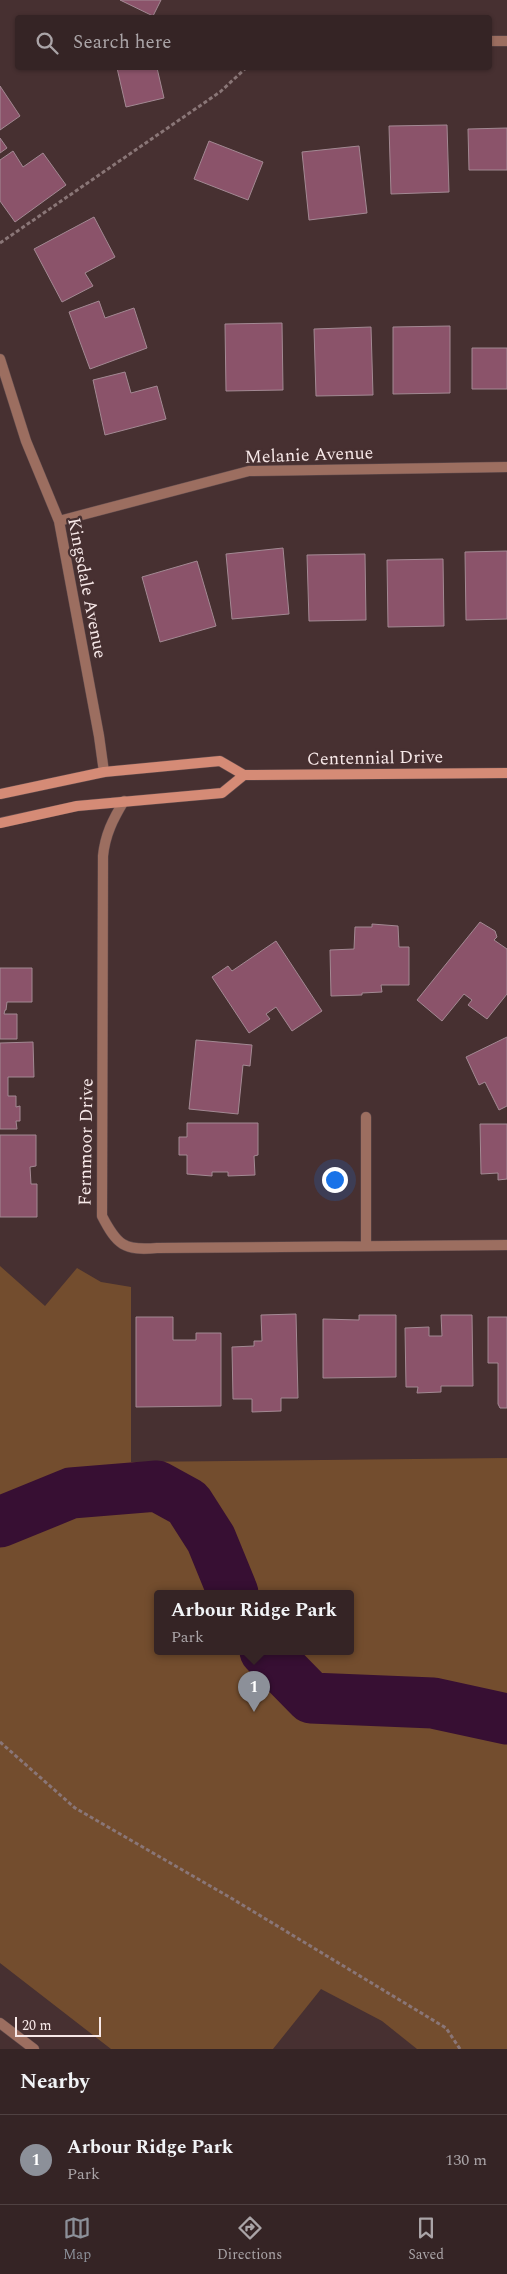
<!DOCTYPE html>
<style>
:root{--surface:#352425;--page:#403032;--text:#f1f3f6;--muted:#aaa4a7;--line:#4f4142;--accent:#8c9099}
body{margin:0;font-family:Spectral,serif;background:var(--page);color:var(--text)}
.scale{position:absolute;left:15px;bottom:12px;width:86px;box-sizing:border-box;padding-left:5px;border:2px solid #f7e8e8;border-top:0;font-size:14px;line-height:18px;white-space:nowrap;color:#f7e8e8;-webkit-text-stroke:4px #473031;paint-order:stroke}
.you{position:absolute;left:334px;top:1179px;width:18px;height:18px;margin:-12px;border:4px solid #fff;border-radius:50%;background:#1a73e8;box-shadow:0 0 0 8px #1a73e833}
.badge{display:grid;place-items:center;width:32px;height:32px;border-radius:50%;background:var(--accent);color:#fff;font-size:16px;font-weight:700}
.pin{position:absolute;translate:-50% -41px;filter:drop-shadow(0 1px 2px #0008)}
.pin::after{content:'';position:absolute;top:26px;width:18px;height:15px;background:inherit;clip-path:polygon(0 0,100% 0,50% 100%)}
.popup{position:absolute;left:154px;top:1590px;width:200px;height:65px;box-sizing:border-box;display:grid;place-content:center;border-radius:5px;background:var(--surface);filter:drop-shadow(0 1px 4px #0005);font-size:16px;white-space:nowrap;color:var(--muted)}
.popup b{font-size:19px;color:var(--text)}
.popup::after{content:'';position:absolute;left:50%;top:100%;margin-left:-10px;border:10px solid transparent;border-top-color:var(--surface)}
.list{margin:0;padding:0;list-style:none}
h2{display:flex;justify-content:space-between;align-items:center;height:65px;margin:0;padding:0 20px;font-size:21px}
h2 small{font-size:16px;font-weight:400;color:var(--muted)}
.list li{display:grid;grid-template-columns:32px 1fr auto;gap:15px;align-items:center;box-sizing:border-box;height:90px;padding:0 20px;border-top:1px solid var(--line)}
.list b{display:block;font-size:19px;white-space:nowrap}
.list p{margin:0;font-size:16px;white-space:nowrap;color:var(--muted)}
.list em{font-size:16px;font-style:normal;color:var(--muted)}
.icon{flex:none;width:28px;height:28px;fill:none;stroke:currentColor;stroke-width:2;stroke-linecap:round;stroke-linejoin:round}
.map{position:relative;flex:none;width:507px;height:2049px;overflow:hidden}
.search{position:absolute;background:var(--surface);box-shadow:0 1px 4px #0004;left:15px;right:15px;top:15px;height:55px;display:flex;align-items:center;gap:12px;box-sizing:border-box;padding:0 18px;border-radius:5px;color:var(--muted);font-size:19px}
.sheet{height:155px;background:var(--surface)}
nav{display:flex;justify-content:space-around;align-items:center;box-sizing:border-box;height:70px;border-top:1px solid var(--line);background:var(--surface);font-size:14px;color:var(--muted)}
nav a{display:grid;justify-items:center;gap:2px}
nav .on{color:var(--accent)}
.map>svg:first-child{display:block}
</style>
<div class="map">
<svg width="507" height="2049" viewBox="0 0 507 2049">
<rect width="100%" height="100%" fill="#473031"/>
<path fill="#734d2e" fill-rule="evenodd" d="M 0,1266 L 45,1306 L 77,1268 L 101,1282 L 131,1287 L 131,1462 L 507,1458 L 507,2049 L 417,2049 L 382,2021 L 321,1989 L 273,2049 L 111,2049 L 0,1963 ZM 158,1593 L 350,1593 L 350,1651 L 158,1651 Z"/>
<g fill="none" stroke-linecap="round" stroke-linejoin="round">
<path stroke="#370f33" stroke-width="51" d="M 0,1522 L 71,1493 L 157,1486 L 188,1503 L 211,1539 L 233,1593
M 265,1651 L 311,1698 L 433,1703 L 507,1719"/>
</g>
<path fill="#8b536a" stroke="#a38993" d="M 120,0 L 161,0 L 153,16 Z
M 117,68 L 157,68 L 164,98 L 126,107 Z
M 0,86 L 20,116 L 0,130 Z
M 447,125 L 449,192 L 391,194 L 389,126 Z
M 507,128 L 507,170 L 469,170 L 468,129 Z
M 0,138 L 7,148 L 0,153 Z
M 209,141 L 263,162 L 248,200 L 194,179 Z
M 359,146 L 367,213 L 309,220 L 302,152 Z
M 13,151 L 23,167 L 43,153 L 66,185 L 15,222 L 0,201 L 0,160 Z
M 94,217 L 115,257 L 85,273 L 93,286 L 62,302 L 34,249 Z
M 99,301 L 105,318 L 134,308 L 147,348 L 90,369 L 69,312 Z
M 282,323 L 283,390 L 226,391 L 225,324 Z
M 450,326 L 450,393 L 393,394 L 393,327 Z
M 371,327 L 373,395 L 316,396 L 314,329 Z
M 472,348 L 507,348 L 507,389 L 472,389 Z
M 125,372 L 131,393 L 157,386 L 166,419 L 105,435 L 93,380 Z
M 283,548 L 289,614 L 232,619 L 226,554 Z
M 507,551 L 507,619 L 466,620 L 465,552 Z
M 365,554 L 366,620 L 309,621 L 307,555 Z
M 443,559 L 444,626 L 388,627 L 387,560 Z
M 197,561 L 216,626 L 160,642 L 142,577 Z
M 480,922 L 495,931 L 497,937 L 494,940 L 507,949 L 507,994 L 487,1019 L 468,1005 L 472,1000 L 464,994 L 442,1021 L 417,1000 Z
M 372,924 L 398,926 L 399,947 L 409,947 L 409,985 L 381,985 L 382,992 L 362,993 L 362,995 L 331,996 L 330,950 L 354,949 L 355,927 L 372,927 Z
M 276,941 L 322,1011 L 292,1031 L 276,1007 L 266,1014 L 270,1019 L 249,1033 L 212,977 L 228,966 L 232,971 Z
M 0,968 L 32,968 L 32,1002 L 7,1002 L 6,1010 L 5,1010 L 4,1014 L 17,1014 L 17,1039 L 0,1039 Z
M 507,1037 L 507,1106 L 499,1110 L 485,1082 L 479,1085 L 466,1057 Z
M 196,1040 L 252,1045 L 250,1066 L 243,1065 L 238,1114 L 189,1109 Z
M 33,1042 L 34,1077 L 8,1077 L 8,1096 L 16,1096 L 16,1107 L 20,1106 L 20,1121 L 16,1121 L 17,1129 L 0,1129 L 0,1043 Z
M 187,1123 L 258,1123 L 258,1155 L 254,1156 L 255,1175 L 228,1176 L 228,1172 L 212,1172 L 212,1176 L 187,1174 L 187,1155 L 179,1155 L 179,1137 L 187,1137 Z
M 480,1124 L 507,1124 L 507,1179 L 498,1180 L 498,1173 L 481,1174 Z
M 0,1135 L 36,1135 L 36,1166 L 30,1167 L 31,1184 L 37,1184 L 37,1217 L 0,1217 Z
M 296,1314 L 298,1398 L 281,1398 L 281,1411 L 252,1412 L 252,1399 L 233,1399 L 232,1347 L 254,1346 L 254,1341 L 262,1341 L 261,1315 Z
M 359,1315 L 396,1315 L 396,1377 L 323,1378 L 323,1319 L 359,1320 Z
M 441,1315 L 472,1315 L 473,1386 L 441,1386 L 441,1392 L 417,1393 L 418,1387 L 406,1387 L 405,1328 L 429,1327 L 429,1336 L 442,1336 Z
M 136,1317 L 173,1317 L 173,1340 L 196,1340 L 196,1333 L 221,1333 L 221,1406 L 136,1407 Z
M 488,1317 L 507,1317 L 507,1408 L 500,1408 L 498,1404 L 498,1363 L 488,1363 Z"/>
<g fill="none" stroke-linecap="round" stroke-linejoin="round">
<defs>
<path id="street" d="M 490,41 L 507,41
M 0,359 L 26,441 L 59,521 L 99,736 L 104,772
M 59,521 L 249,471 L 507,467
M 124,801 C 113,819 105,835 103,856 L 102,1216 C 117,1245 124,1251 157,1248 L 507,1245
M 366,1117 L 366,1246
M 0,2023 L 34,2049"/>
<path id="secondary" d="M 0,794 L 104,772 L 220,761 L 244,775 L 507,773
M 0,823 L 77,806 L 222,793 L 244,775"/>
</defs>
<use href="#street" stroke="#634d4e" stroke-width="11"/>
<use href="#secondary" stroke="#634d4e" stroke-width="11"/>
<path stroke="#8a7677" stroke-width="3" stroke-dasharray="4 2.5" stroke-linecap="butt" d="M 0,243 L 220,92 L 246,68
M 0,1742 L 75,1808 L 231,1898 L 446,2028 L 460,2049"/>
<use href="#street" stroke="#9c6e60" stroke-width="10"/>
<use href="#secondary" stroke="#d58b76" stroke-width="10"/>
</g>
<g text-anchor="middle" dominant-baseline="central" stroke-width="4.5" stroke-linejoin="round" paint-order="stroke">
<g font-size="18" fill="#f7e8e8" stroke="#473031">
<text transform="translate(309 455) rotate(-2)">Melanie Avenue</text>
<text transform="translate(87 588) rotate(79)">Kingsdale Avenue</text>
<text transform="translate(375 758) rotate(-1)">Centennial Drive</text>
<text transform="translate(86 1142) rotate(-89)">Fernmoor Drive</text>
</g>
</g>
</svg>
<div class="scale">20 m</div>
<div class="you"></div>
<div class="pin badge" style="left:254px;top:1712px">1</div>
<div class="popup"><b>Arbour Ridge Park</b>Park</div>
<div class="search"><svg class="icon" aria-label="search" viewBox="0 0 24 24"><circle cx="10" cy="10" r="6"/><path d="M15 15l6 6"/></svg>Search here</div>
</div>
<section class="sheet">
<h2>Nearby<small></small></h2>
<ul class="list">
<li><span class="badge">1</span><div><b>Arbour Ridge Park</b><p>Park</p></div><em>130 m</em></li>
</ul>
</section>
<nav>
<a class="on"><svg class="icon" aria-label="map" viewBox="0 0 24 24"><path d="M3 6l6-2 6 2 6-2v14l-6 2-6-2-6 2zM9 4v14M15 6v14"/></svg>Map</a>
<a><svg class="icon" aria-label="directions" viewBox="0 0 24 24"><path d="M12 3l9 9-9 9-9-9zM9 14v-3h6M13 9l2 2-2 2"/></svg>Directions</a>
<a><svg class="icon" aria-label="saved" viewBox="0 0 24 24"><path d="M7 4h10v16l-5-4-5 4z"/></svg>Saved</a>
</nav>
